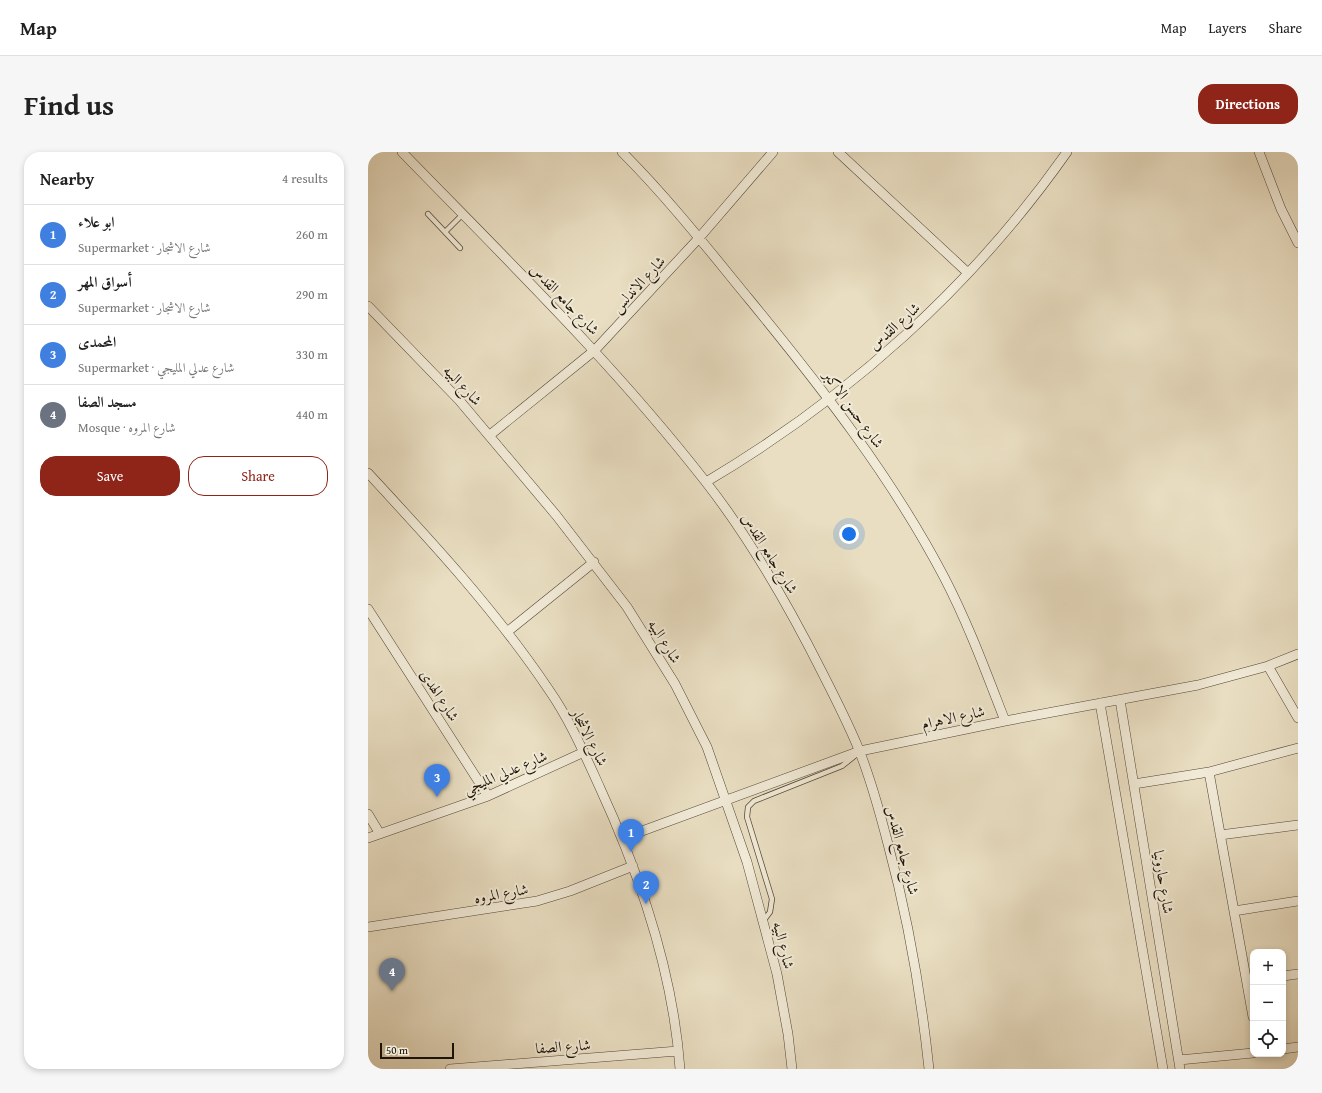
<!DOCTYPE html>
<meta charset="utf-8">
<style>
:root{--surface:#fff;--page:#f6f6f6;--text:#222;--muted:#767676;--line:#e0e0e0;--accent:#8f2418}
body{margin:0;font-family:"Gentium Book Plus",Amiri,serif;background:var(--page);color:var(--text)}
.controls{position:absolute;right:12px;bottom:12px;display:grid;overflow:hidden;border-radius:8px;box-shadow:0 2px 6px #0003}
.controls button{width:36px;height:36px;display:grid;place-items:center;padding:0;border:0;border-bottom:1px solid var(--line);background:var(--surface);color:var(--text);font:20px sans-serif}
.scale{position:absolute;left:12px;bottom:10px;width:74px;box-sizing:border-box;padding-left:4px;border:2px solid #1e1407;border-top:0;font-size:11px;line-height:14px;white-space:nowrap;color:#1e1407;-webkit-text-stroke:3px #f1ead7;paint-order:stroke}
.you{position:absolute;left:481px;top:382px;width:14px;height:14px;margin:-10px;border:3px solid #fff;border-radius:50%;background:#1a73e8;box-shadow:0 0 0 6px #1a73e833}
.badge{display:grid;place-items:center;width:26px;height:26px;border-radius:50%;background:var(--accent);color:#fff;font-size:13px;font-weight:700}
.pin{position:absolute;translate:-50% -33px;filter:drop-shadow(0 1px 2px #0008)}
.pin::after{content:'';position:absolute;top:21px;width:14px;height:12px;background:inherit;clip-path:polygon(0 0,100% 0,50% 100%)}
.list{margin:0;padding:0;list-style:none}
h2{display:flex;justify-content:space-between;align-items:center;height:52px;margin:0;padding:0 16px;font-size:17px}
h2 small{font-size:13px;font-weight:400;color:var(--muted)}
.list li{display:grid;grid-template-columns:26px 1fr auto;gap:12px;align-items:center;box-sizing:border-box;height:60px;padding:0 16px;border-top:1px solid var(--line)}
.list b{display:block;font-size:15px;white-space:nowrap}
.list p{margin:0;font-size:13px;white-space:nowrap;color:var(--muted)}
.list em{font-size:13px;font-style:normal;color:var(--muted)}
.actions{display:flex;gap:8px;padding:12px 16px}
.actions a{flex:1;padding:9px 0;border:1px solid var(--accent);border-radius:16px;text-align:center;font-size:14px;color:var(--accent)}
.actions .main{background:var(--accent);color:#fff}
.icon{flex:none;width:22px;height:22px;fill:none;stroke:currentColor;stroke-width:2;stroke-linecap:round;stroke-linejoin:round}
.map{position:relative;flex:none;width:930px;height:917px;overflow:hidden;border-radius:16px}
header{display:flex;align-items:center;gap:24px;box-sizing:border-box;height:56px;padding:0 20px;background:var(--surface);border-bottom:1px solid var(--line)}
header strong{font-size:19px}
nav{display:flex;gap:22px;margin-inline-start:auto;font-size:14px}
.intro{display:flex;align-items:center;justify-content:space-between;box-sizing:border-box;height:96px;padding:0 24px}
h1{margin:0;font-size:28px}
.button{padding:10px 18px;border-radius:16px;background:var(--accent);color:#fff;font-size:14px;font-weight:700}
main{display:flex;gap:24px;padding:0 24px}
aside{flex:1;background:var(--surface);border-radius:16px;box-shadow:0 2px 6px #0003}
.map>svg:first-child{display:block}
</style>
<header>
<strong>Map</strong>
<nav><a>Map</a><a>Layers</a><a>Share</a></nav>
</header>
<div class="intro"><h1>Find us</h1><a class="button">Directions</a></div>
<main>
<aside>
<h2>Nearby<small>4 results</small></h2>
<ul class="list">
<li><span class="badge" style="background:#3f7fe0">1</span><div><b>ابو علاء</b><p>Supermarket · شارع الاشجار</p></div><em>260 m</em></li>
<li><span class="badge" style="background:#3f7fe0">2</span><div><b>أسواق المهر</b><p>Supermarket · شارع الاشجار</p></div><em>290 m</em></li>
<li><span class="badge" style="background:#3f7fe0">3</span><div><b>المحمدى</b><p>Supermarket · شارع عدلي المليجي</p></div><em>330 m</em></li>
<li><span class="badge" style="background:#6b7280">4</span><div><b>مسجد الصفا</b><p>Mosque · شارع المروه</p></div><em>440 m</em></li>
</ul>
<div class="actions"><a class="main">Save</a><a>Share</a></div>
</aside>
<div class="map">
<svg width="930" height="917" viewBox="0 0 930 917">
<rect width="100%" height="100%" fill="#e9dec2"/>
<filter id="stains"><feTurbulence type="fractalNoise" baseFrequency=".005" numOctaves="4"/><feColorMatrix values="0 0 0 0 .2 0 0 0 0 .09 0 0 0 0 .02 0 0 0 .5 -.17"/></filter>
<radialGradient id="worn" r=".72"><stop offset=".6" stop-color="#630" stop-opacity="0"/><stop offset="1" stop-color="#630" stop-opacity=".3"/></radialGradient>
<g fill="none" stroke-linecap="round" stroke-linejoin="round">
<defs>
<path id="lane" d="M 60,62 L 92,96
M 77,80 L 95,62
M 396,768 L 402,760 L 404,747 L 379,665 L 380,655 L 386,649 L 474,614 L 489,602"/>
<path id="street" d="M 34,0 C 138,107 245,211 337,329 C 384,389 422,456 456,524 C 468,548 481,573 491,598 C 503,628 512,661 520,692 C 540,766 553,841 561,917
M 254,0 C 300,46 340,97 381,147 C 453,235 523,324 576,425 C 600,471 618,520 637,569
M 470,0 L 600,121
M 891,0 L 913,57 L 930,91
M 0,154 L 91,248 L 188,363 L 259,455 L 307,532 L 339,595 L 379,710 L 409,822 L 420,882 L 424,917
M 122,283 L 227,198 L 331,86 L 405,0
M 0,321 C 64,390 128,459 181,538 C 202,568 217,603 232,636 C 273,725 305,819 312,917
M 338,330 C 480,246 604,135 699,0
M 0,457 L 120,644
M 139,480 L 226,410
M 900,514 L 930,566
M 752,548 L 812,917
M 732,551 L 795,917
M 841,620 L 885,865
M 766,632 L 841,620 L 930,596
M 0,662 L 12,682
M 852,683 L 930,673
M 0,686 L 120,644 L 216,600
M 255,686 L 492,599 L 637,569 L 830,533 L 900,514 L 930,502
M 866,759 L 930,749
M 0,775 L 169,749 L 202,739 L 265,714
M 915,824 L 930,822
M 915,897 L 930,895
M 811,908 L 885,901
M 82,917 L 310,899"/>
</defs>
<use href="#lane" stroke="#514636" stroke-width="6"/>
<use href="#street" stroke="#514636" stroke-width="10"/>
<use href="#lane" stroke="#f1ead7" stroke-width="4.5"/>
<use href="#street" stroke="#f1ead7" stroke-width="9"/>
</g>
<g text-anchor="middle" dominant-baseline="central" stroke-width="4" stroke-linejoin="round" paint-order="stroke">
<g font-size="15" fill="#1e1407" stroke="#f1ead7">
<text transform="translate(270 132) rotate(-47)">شارع الاندلس</text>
<text transform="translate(197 147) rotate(46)">شارع جامع القدس</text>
<text transform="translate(526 174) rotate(-42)">شارع القدس</text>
<text transform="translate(95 233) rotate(47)">شارع البيه</text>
<text transform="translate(486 257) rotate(54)">شارع حسن الاكبر</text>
<text transform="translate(402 401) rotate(58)">شارع جامع القدس</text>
<text transform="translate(297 489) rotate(58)">شارع البيه</text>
<text transform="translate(72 543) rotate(57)">شارع الهدى</text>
<text transform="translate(585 565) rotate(-12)">شارع الاهرام</text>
<text transform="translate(222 585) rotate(63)">شارع الاشجار</text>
<text transform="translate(137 620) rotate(-23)">شارع عدلي المليجي</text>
<text transform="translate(535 698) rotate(75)">شارع جامع القدس</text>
<text transform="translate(796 730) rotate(81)">شارع حارونيا</text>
<text transform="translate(133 741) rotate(-10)">شارع المروه</text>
<text transform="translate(416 793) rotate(76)">شارع البيه</text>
<text transform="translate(195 894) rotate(-4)">شارع الصفا</text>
</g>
</g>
<rect width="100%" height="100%" filter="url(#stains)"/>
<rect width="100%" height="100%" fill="url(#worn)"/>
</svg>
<div class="controls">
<button>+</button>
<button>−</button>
<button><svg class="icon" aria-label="locate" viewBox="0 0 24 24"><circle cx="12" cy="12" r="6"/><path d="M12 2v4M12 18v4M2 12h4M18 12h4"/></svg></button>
</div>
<div class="scale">50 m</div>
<div class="you"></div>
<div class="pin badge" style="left:263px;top:700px;background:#3f7fe0">1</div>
<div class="pin badge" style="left:278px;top:752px;background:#3f7fe0">2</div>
<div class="pin badge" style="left:69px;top:645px;background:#3f7fe0">3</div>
<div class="pin badge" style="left:24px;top:839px;background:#6b7280">4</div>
</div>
</main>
